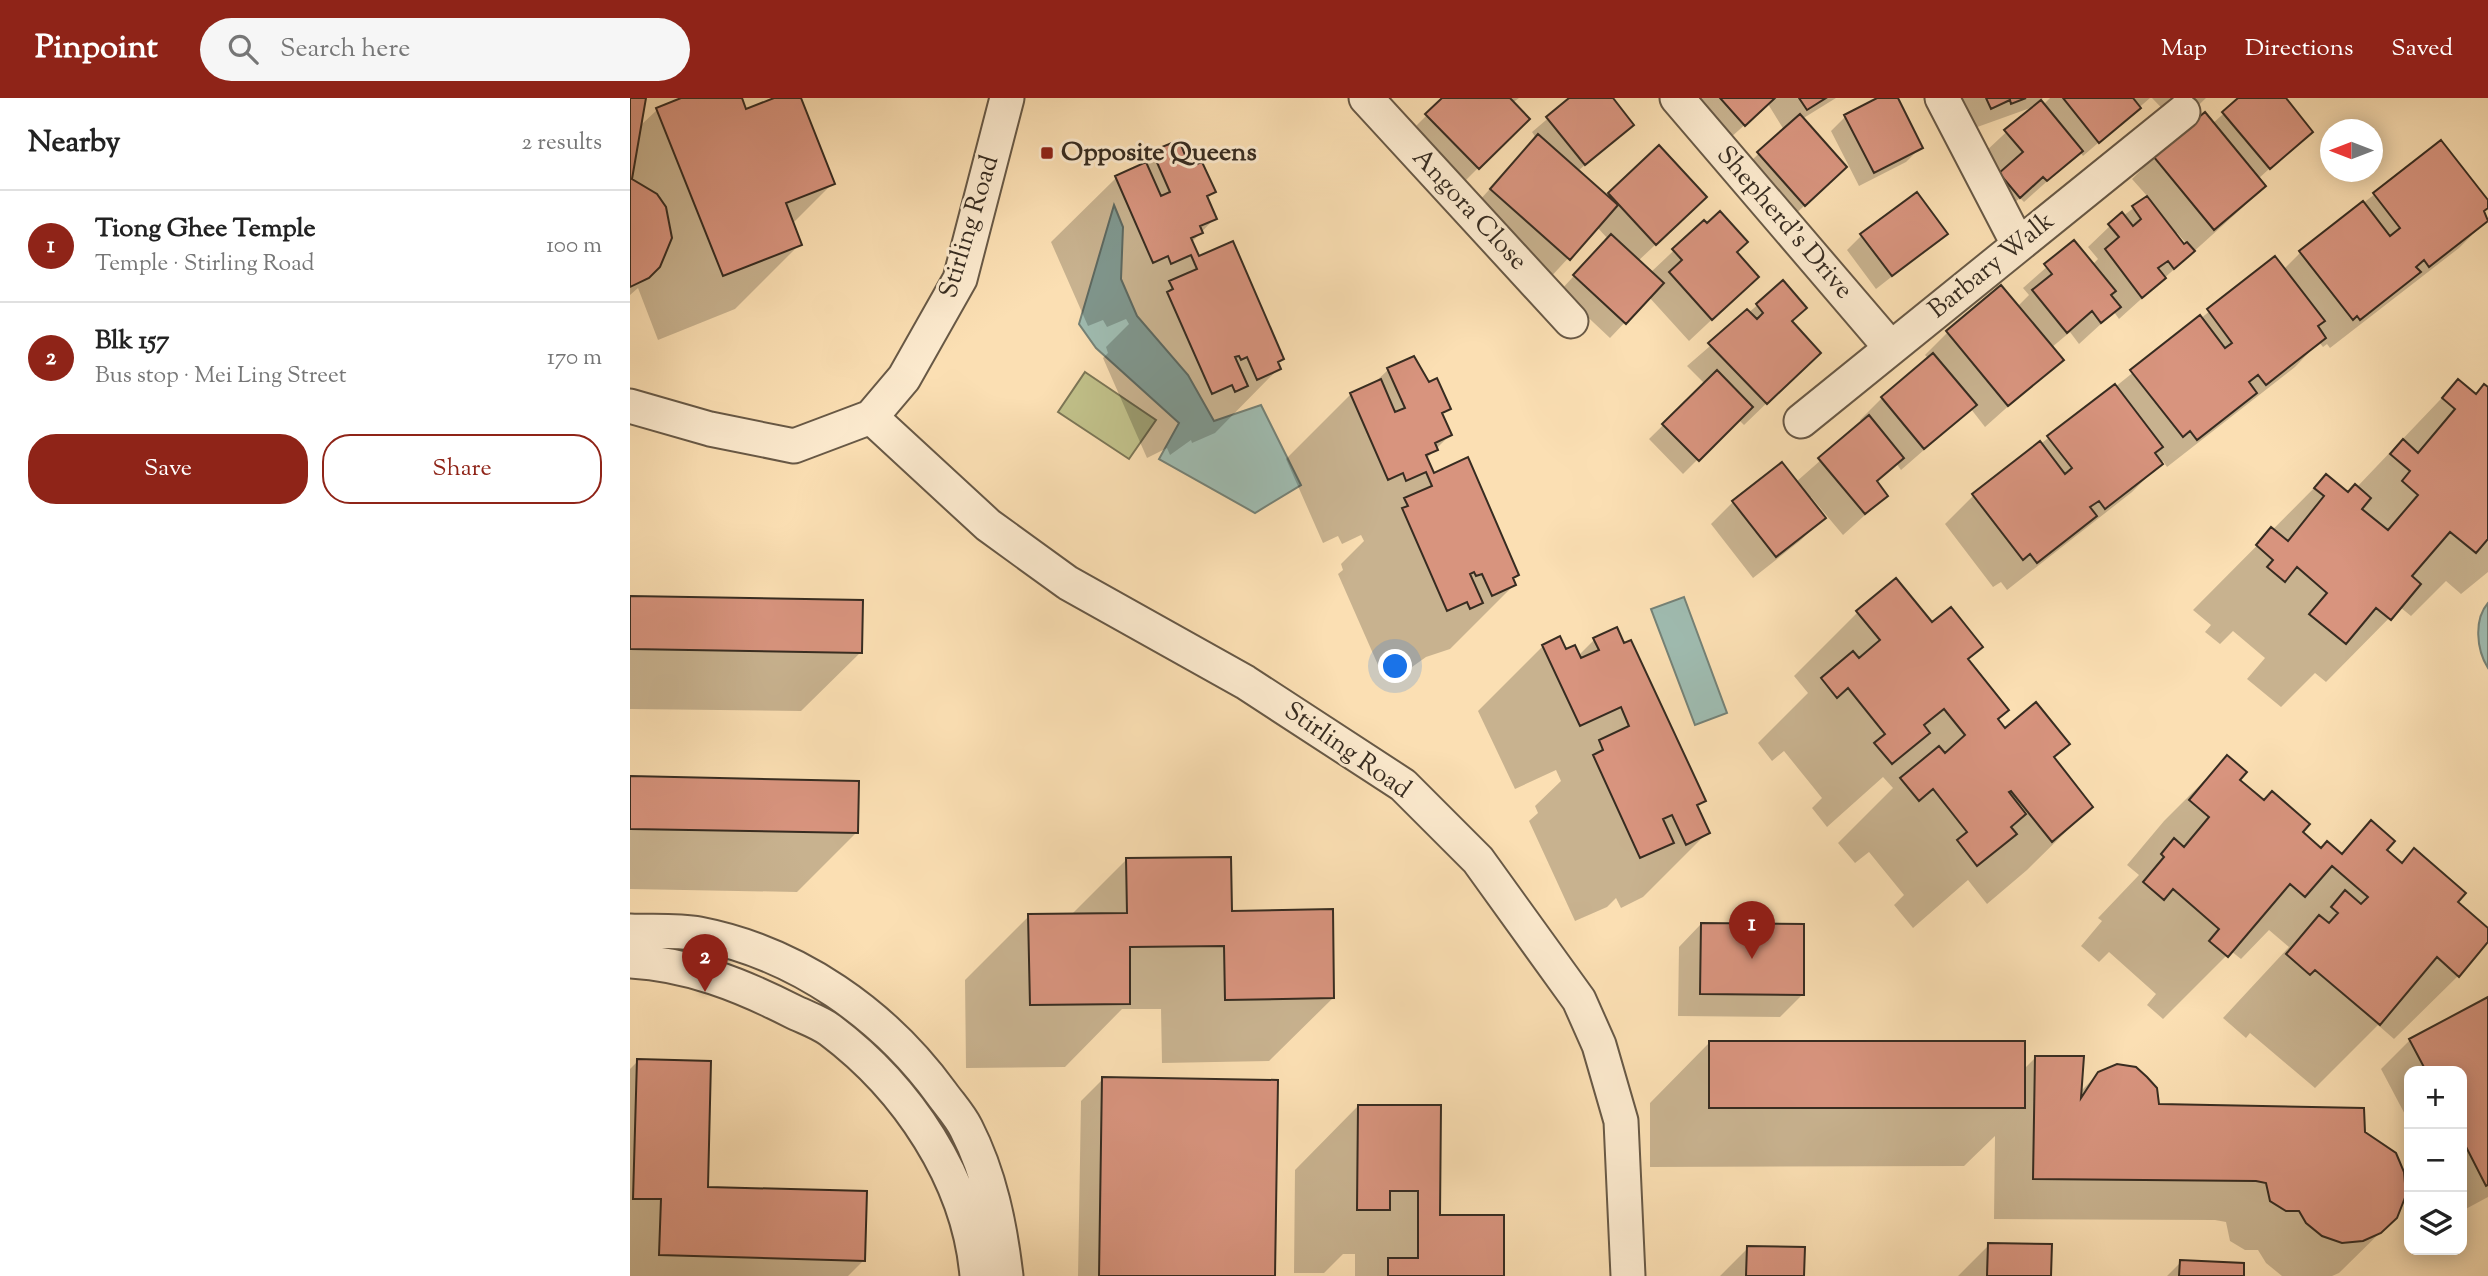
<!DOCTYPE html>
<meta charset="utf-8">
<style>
:root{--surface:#fff;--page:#f6f6f6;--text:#222;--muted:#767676;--line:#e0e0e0;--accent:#8f2418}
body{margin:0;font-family:"Sorts Mill Goudy",serif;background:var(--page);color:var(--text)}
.controls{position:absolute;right:21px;bottom:21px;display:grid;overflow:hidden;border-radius:14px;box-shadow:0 4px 18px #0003}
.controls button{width:63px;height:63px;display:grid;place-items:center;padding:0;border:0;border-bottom:2px solid var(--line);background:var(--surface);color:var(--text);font:35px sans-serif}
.compass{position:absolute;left:1690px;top:21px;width:63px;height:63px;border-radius:50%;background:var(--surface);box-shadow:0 4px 18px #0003;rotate:270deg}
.you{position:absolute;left:766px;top:569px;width:24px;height:24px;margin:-18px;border:5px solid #fff;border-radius:50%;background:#1a73e8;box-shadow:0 0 0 10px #1a73e833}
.badge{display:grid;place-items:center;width:46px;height:46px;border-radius:50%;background:var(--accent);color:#fff;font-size:23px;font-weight:700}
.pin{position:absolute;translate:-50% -58px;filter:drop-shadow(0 2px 4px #0008)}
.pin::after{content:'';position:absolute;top:37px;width:24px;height:21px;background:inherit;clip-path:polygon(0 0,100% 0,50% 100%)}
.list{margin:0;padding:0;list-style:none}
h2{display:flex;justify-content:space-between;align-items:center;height:91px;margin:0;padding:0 28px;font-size:30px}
h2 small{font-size:23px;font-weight:400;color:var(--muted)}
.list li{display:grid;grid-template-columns:46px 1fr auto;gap:21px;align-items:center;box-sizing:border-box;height:112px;padding:0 28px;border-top:2px solid var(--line)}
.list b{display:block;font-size:26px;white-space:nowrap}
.list p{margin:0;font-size:23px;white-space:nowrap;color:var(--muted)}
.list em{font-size:23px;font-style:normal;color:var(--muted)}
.actions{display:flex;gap:14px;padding:21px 28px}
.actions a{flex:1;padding:16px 0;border:2px solid var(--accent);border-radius:28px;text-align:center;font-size:24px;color:var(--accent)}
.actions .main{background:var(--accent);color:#fff}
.icon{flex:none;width:38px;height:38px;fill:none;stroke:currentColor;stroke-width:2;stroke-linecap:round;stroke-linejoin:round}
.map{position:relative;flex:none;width:1858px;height:1178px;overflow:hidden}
header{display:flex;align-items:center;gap:42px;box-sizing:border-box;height:98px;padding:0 35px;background:var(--accent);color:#fff}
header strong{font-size:33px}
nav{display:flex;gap:38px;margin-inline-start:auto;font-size:24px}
.search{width:490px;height:63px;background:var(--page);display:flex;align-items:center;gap:18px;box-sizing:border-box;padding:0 24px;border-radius:38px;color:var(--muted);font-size:26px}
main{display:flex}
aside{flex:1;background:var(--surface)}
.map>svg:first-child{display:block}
</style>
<header>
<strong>Pinpoint</strong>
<div class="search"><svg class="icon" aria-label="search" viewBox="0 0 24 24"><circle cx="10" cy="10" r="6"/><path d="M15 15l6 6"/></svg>Search here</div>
<nav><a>Map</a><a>Directions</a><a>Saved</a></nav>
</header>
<main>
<aside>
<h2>Nearby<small>2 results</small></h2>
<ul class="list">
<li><span class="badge">1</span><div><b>Tiong Ghee Temple</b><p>Temple · Stirling Road</p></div><em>100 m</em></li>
<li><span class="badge">2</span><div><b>Blk 157</b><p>Bus stop · Mei Ling Street</p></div><em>170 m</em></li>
</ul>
<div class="actions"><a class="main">Save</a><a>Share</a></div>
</aside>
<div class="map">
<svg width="1858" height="1178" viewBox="0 0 1858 1178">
<rect width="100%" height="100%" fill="#fbdfb3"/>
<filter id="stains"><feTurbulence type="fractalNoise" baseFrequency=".00286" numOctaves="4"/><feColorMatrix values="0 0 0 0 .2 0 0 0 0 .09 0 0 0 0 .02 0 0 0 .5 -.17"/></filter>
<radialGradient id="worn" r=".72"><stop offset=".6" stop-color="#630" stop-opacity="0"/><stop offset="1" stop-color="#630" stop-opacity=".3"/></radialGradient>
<path fill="#c1c18a" stroke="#7c7656" stroke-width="2" d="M 455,274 L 526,322 L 499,361 L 428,314 Z"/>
<path fill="#9fbcb1" stroke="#758277" stroke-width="2" d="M 484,107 L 493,129 L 491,181 L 507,218 L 558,277 L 584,323 L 631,307 L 671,387 L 625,415 L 529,361 L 549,325 L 466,250 L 449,226 Z
M 1054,499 L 1097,615 L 1065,627 L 1021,511 Z
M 1858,505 L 1858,570 C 1846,551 1844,521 1858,505 Z"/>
<path fill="#0003" fill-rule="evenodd" d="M 0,0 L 14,0 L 12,26 L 27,12 L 56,0 L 110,0 L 115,13 L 149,0 L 169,0 L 203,85 L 162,126 L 170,146 L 105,211 L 28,242 L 8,190 L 0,197 Z
M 814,0 L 889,0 L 882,5 L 897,21 L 826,92 L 775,39 Z
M 942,0 L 981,0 L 1002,26 L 948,73 L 976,98 L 1029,49 L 1053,121 L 1008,163 L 1020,175 L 1074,124 L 1127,179 L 1059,243 L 1019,199 L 980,240 L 930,193 L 978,141 L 967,129 L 917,183 L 839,114 L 906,40 L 902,34 Z
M 1063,0 L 1206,0 L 1172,21 L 1193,91 L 1152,128 L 1106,77 L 1154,32 L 1138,6 L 1099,41 Z
M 1251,0 L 1266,0 L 1291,49 L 1276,64 L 1229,88 L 1201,33 L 1216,18 Z
M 1312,0 L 1413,0 L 1410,3 L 1413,7 L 1420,0 L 1520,0 L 1453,58 L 1450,54 L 1394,104 L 1390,100 L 1367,120 L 1370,75 L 1354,55 L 1403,9 L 1339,32 Z
M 1522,0 L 1576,0 L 1548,27 Z
M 1611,0 L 1653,0 L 1681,33 L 1628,81 L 1634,88 L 1612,110 L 1489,221 L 1484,214 L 1449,246 L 1440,234 L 1421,250 L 1431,261 L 1355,329 L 1341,311 L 1271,372 L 1266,365 L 1246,385 L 1256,398 L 1213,437 L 1181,399 L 1178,401 L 1193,420 L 1171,442 L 1123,480 L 1081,426 L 1103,404 L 1166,384 L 1233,325 L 1230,322 L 1252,300 L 1299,261 L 1295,257 L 1317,235 L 1371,189 L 1387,209 L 1399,197 L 1393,190 L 1444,145 L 1462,167 L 1468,161 L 1458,149 L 1480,128 L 1518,99 L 1502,81 L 1524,59 L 1582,26 ZM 1547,135 L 1557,146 L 1554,149 L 1545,137 Z
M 1811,44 L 1858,105 L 1853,114 L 1858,121 L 1829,150 L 1700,250 L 1697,246 L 1693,249 L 1689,244 L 1665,269 L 1537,369 L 1533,363 L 1502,394 L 1377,492 L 1371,484 L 1363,489 L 1315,426 L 1344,397 L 1485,289 L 1645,161 L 1653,172 L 1671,154 Z
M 523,55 L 554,59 L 584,94 L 577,101 L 585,120 L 561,145 L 568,160 L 652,260 L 647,265 L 649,270 L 585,335 L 562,345 L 561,342 L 540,357 L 537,350 L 517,360 L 473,260 L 478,255 L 476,249 L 499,226 L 496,221 L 477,229 L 473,222 L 458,228 L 421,144 L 486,80 L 508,69 Z
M 1316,136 L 1246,191 L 1217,152 L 1232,137 Z
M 1153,185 L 1167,276 L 1114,327 L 1108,321 L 1053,376 L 1019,341 L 1075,286 L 1057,268 Z
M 758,272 L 799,286 L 819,310 L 812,317 L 820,337 L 796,361 L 803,377 L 887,477 L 882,482 L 884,487 L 820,551 L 796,559 L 775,574 L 772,567 L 752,576 L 708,476 L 713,472 L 711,466 L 734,443 L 731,437 L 712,446 L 708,438 L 693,445 L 656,361 L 721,296 L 743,286 Z
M 1828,283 L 1845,297 L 1858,292 L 1858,474 L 1831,496 L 1816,483 L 1781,518 L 1770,509 L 1696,584 L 1685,575 L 1651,609 L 1617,581 L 1635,560 L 1603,533 L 1590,546 L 1575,534 L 1581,527 L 1563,512 L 1696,378 L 1718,396 L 1726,390 Z
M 0,500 L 231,554 L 171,613 L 0,611 Z
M 1228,514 L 1301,527 L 1351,549 L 1337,562 L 1377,612 L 1367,622 L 1374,632 L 1423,660 L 1461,709 L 1397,772 L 1357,806 L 1338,782 L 1283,830 L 1264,807 L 1274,797 L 1239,754 L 1225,765 L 1208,745 L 1263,690 L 1253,679 L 1197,729 L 1182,710 L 1192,700 L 1154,653 L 1142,663 L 1128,645 L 1178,595 L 1164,578 Z
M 964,542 L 1074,703 L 1067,710 L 1077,735 L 1013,799 L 991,810 L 986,800 L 977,809 L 945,823 L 899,723 L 908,715 L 905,708 L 931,683 L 926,672 L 885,691 L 848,613 L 913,548 L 948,558 Z
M 1597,660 L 1608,683 L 1691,751 L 1710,756 L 1741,724 L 1755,752 L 1771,766 L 1784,752 L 1825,804 L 1858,832 L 1858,842 L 1828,878 L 1764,941 L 1748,927 L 1685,990 L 1620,935 L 1616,940 L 1593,920 L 1659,849 L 1639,832 L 1611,861 L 1601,853 L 1533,921 L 1517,907 L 1526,896 L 1479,854 L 1469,864 L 1451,848 L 1472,823 L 1468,820 L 1509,777 L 1497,767 L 1534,723 Z
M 0,680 L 227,734 L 167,794 L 0,791 Z
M 497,761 L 600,814 L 703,900 L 639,963 L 532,965 L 531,911 L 492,911 L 435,969 L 336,970 L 335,882 L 399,818 L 441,817 Z
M 1071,826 L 1172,897 L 1150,919 L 1048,918 L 1049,849 Z
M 1858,901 L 1858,1099 L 1832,1113 L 1832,973 L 1779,973 L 1779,1024 L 1751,971 L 1780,942 Z
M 1079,945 L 1393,972 L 1405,960 L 1450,994 L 1469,975 L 1528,1007 L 1733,1035 L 1766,1119 L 1709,1175 L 1702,1178 L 1652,1178 L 1636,1165 L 1628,1152 L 1615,1152 L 1600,1143 L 1596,1124 L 1585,1122 L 1364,1121 L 1365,1038 L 1334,1068 L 1020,1069 L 1020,1005 Z
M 8,963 L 76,1090 L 234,1162 L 218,1178 L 0,1178 L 0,971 Z
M 473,981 L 643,1178 L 448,1178 L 451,1003 Z
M 728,1008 L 809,1119 L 872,1178 L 725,1178 L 725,1156 L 713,1156 L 694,1175 L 664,1175 L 665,1072 Z
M 1359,1147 L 1419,1178 L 1328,1178 Z
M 1118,1150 L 1172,1178 L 1090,1178 Z
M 1551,1164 L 1612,1178 L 1537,1178 Z"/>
<path fill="#d8947e" stroke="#372c21" stroke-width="2" d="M 0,0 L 16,0 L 2,81 L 27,96 L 36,109 L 42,140 L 30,169 L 19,180 L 0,189 Z
M 51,0 L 112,0 L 116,11 L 144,0 L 171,0 L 205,86 L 156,105 L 172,147 L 93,178 L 26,10 Z
M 812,0 L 880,0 L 900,21 L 849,71 L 795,16 Z
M 939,0 L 983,0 L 1004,27 L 955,67 L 916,19 Z
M 1090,0 L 1145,0 L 1115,28 Z
M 1169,0 L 1196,0 L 1177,12 Z
M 1247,0 L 1268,0 L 1293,50 L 1244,75 L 1214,17 Z
M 1356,0 L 1396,0 L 1381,6 L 1380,2 L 1361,11 Z
M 1433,0 L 1503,0 L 1511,10 L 1469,45 Z
M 1608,0 L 1656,0 L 1683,34 L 1640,71 L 1592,14 Z
M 1411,2 L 1453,53 L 1417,83 L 1413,79 L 1390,100 L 1369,75 L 1393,54 L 1374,32 Z
M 1575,14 L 1636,88 L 1584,132 L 1523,58 Z
M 1170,16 L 1217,69 L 1175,108 L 1127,54 Z
M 908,36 L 988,107 L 940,162 L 860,91 Z
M 549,42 L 555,57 L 559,56 L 564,67 L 572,64 L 586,94 L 577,98 L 587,121 L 570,128 L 573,135 L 561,140 L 569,158 L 603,143 L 654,261 L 648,264 L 651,271 L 627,282 L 617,259 L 611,262 L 609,258 L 605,259 L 618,288 L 605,294 L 602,287 L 582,296 L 537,194 L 543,191 L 539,183 L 567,171 L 561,157 L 541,166 L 538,158 L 523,165 L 485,78 L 516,64 L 531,98 L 540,94 L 522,53 Z
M 1811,42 L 1858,102 L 1858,110 L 1854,113 L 1858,123 L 1799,169 L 1794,162 L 1786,169 L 1791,174 L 1730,222 L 1727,218 L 1723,222 L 1669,153 L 1733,103 L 1760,138 L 1770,130 L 1743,95 Z
M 1029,47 L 1077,99 L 1026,147 L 978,95 Z
M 1287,94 L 1318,136 L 1262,178 L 1230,136 Z
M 1517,98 L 1554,146 L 1557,144 L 1565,153 L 1544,171 L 1538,163 L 1528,170 L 1536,180 L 1512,200 L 1475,151 L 1489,139 L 1478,126 L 1492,114 L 1503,128 L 1511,121 L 1502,108 Z
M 1090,113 L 1118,144 L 1107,154 L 1129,179 L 1082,222 L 1039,174 L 1052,162 L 1042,151 L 1074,122 L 1077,125 Z
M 981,136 L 1034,185 L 996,226 L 943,177 Z
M 1444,142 L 1486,193 L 1481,197 L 1491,209 L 1471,225 L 1462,213 L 1437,235 L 1402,192 L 1422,176 L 1414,166 Z
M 1645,158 L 1695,223 L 1688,228 L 1696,240 L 1636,287 L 1628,277 L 1619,284 L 1627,295 L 1567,342 L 1560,333 L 1553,339 L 1500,272 L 1570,217 L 1595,250 L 1602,245 L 1577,211 Z
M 1153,182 L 1177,210 L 1162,223 L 1191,255 L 1137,306 L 1078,245 L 1117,211 L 1127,221 L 1133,215 L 1126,206 Z
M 1371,187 L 1434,262 L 1378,308 L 1316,233 Z
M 1303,255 L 1347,307 L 1294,351 L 1251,299 Z
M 784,258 L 799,284 L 807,280 L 821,311 L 812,315 L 822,337 L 805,345 L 808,352 L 796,357 L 804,375 L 838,359 L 889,477 L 883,480 L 886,487 L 862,498 L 852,476 L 846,478 L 844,474 L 840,476 L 853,505 L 840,511 L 837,504 L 817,513 L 772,410 L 778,408 L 774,400 L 802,388 L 796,374 L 776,383 L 773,375 L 758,382 L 720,295 L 751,281 L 765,314 L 775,310 L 757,270 Z
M 1087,272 L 1123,309 L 1069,363 L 1032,326 Z
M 1828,281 L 1846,296 L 1854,286 L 1858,289 L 1858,441 L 1846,455 L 1820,434 L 1782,478 L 1791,486 L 1761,522 L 1746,510 L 1716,546 L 1679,516 L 1697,495 L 1667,469 L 1655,484 L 1637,469 L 1643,462 L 1626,447 L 1641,429 L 1658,443 L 1694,398 L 1684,390 L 1696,376 L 1718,394 L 1725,386 L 1741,400 L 1732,411 L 1758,432 L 1788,397 L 1772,383 L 1780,373 L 1760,356 L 1773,341 L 1788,355 L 1825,311 L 1812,300 Z
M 1485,286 L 1533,349 L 1525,355 L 1533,366 L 1475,411 L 1469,403 L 1460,409 L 1467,418 L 1407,465 L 1400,456 L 1393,462 L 1342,396 L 1410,343 L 1435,376 L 1442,370 L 1417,338 Z
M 1239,317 L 1274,360 L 1247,383 L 1258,398 L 1235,416 L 1188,360 Z
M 1152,364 L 1196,420 L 1146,459 L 1102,403 Z
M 1266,480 L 1302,524 L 1321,509 L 1353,549 L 1338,561 L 1379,612 L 1368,621 L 1375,630 L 1406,604 L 1440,646 L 1424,659 L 1463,709 L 1422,744 L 1381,693 L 1379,694 L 1396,716 L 1381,729 L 1387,736 L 1347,768 L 1327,742 L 1337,734 L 1303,691 L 1289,703 L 1270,680 L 1309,648 L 1315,655 L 1335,637 L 1314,611 L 1294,627 L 1300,635 L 1262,666 L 1244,645 L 1255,636 L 1218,590 L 1207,600 L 1191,580 L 1223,553 L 1229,560 L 1250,542 L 1226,513 Z
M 0,498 L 233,502 L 232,555 L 0,551 Z
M 987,529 L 994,545 L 1001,542 L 1076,703 L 1067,707 L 1080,735 L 1056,747 L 1042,717 L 1033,721 L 1044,745 L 1010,760 L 963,657 L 973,652 L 969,642 L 999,628 L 991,609 L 950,628 L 912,547 L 930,538 L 936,551 L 945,547 L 951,560 L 969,552 L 963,540 Z
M 1597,657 L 1617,674 L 1610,682 L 1634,702 L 1642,693 L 1680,726 L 1673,734 L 1691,750 L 1697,743 L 1712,756 L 1741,722 L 1765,743 L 1757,752 L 1772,765 L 1784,750 L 1836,795 L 1828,804 L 1858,830 L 1858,844 L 1829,879 L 1807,859 L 1750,927 L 1685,872 L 1680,877 L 1656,856 L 1689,817 L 1699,825 L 1708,815 L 1701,809 L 1715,792 L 1731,806 L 1738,799 L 1702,768 L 1675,799 L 1660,786 L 1598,859 L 1579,843 L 1589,831 L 1543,791 L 1534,802 L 1513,784 L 1534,759 L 1531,756 L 1544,740 L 1554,749 L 1579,719 L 1559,702 Z
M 0,678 L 229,683 L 228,735 L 0,731 Z
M 601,759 L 602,813 L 703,811 L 704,900 L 595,902 L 594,848 L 500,849 L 500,906 L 400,907 L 398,816 L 497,815 L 496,760 Z
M 1071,825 L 1174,826 L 1174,897 L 1070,896 Z
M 1858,899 L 1858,1087 L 1856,1088 L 1832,1041 L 1832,973 L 1796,973 L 1779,941 Z
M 1079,943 L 1395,943 L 1395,1010 L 1079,1010 Z
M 1405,958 L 1454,958 L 1451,1000 L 1468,974 L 1487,966 L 1506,969 L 1517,979 L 1527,990 L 1529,1006 L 1734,1010 L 1735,1034 L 1766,1055 L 1774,1074 L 1776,1097 L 1767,1120 L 1751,1135 L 1733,1143 L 1712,1145 L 1692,1138 L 1676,1125 L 1669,1113 L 1656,1113 L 1640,1103 L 1636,1085 L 1626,1083 L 1403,1081 Z
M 7,961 L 81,963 L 78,1089 L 237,1093 L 235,1163 L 29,1157 L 31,1101 L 3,1101 Z
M 472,979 L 648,982 L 645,1178 L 469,1178 Z
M 728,1007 L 811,1007 L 810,1117 L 874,1117 L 874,1178 L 758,1178 L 758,1160 L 788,1160 L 788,1093 L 760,1093 L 760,1112 L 727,1112 Z
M 1358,1145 L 1422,1146 L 1421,1178 L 1357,1178 Z
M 1117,1148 L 1175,1149 L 1174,1178 L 1116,1178 Z
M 1550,1162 L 1614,1165 L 1614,1178 L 1549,1178 Z"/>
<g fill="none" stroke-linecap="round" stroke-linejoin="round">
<defs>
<path id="street" d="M 736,0 L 941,223
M 1047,0 L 1261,250
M 1312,0 L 1388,146
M 0,308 L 80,331 L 164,348 L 241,319 L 274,280 L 330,181 L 377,0
M 241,319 L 358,427 L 438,485 L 615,584 L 773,687 L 848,762 L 949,902 L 969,947 L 991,1023 L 998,1178
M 1171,323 L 1553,14
M 0,833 C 22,834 47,832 69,836 C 167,855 254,916 312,996 C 320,1007 330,1018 336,1030 C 360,1077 370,1127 376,1178
M 0,863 C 58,866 111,887 162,913 C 174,919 189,924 200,932 C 277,990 339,1081 347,1178"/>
</defs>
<use href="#street" stroke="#685946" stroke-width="37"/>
<use href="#street" stroke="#fceace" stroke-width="33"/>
</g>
<rect fill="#8f2418" stroke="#fceace" stroke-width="2.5" x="410" y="48" width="14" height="14" rx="3.5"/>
<g text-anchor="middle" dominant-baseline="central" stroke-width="6" stroke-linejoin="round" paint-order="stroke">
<g font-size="26" font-weight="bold" fill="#372c21" stroke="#fceace" text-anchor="start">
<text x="431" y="55">Opposite Queens</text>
</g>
<g font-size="26" fill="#372c21" stroke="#fceace">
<text transform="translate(839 112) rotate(47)">Angora Close</text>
<text transform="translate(1154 125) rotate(49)">Shepherd's Drive</text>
<text transform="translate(340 129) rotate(-73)">Stirling Road</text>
<text transform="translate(1362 168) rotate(-39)">Barbary Walk</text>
<text transform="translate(717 653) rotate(35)">Stirling Road</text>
</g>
</g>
<rect width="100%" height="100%" filter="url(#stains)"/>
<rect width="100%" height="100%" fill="url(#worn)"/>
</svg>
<div class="controls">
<button>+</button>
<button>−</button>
<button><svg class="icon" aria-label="layers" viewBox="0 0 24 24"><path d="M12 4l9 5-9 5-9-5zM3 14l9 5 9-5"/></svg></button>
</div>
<svg class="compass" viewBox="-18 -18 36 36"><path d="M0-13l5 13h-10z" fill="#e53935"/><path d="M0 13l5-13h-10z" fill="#767676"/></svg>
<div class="you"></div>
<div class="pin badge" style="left:1122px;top:861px">1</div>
<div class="pin badge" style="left:75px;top:894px">2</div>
</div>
</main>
